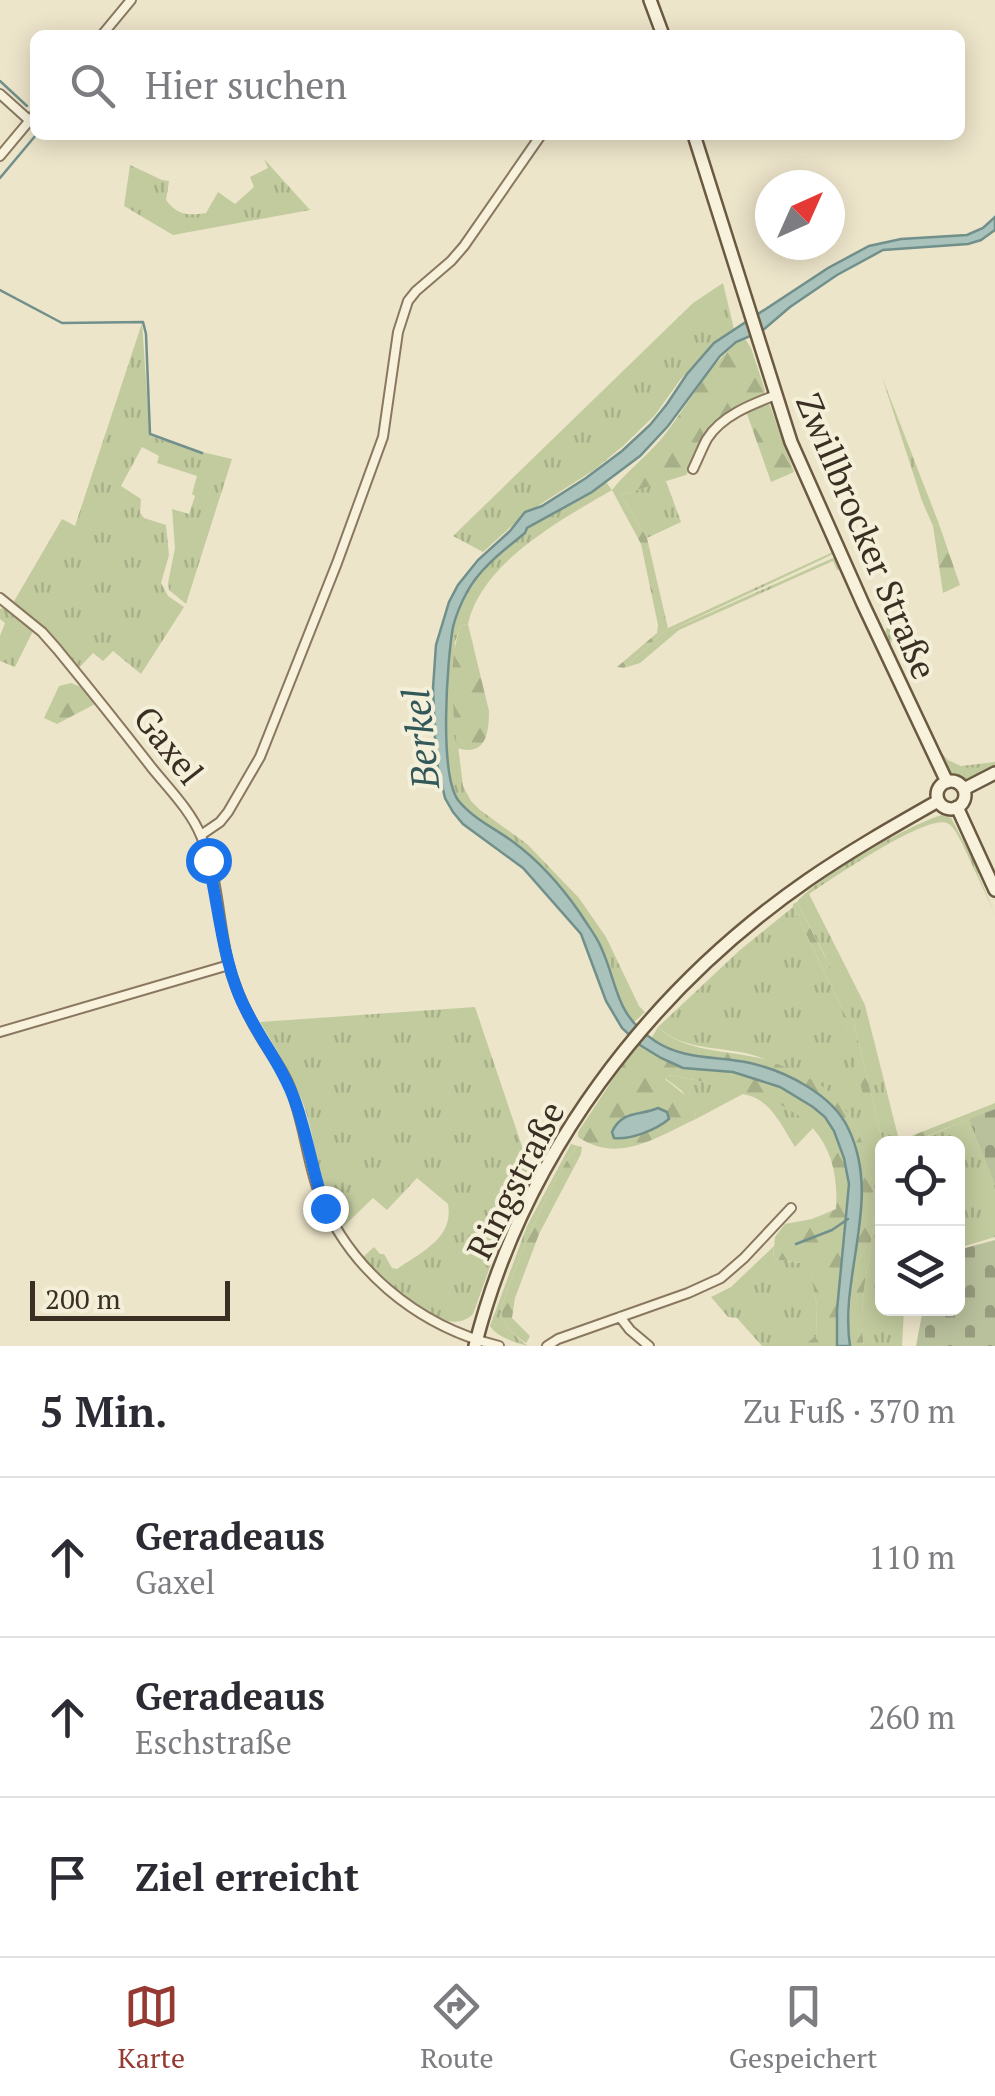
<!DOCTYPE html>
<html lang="de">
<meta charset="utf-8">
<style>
:root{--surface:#fff;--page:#f7f7f7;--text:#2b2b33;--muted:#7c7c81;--line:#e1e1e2;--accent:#953932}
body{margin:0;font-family:"PT Serif",serif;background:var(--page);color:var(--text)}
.controls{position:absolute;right:30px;bottom:30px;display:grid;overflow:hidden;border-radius:15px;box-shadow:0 5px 25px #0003}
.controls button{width:90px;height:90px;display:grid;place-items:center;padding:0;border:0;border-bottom:2px solid var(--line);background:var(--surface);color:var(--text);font:50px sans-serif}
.compass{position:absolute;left:755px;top:170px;width:90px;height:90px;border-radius:50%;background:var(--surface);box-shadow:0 5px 25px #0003;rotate:45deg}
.scale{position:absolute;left:30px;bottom:25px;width:200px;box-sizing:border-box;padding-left:10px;border:5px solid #3a2f22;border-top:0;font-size:28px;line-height:35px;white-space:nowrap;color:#3a2f22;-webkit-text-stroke:8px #f4efd9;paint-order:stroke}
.stop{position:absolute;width:30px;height:30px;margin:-22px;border:8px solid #1a73e8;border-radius:50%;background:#fff}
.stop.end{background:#1a73e8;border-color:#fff;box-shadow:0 2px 10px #0008}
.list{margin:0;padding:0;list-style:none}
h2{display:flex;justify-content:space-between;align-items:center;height:130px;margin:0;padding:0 40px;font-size:42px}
h2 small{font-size:32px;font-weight:400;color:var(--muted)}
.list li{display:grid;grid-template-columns:65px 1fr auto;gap:30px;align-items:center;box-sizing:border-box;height:160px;padding:0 40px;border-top:2px solid var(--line)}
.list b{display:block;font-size:38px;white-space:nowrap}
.list p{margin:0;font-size:32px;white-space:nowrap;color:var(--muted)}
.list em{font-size:32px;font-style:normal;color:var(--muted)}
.icon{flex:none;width:55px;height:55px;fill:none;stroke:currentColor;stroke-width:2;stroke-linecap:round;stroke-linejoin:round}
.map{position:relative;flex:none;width:995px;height:1346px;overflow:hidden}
.search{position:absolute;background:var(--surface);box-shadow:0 5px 25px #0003;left:30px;right:30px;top:30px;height:110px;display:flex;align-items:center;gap:25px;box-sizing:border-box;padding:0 35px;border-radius:15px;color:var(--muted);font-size:38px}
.sheet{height:610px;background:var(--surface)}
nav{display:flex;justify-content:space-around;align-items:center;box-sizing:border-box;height:140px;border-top:2px solid var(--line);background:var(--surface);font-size:28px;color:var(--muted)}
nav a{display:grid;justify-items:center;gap:5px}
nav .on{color:var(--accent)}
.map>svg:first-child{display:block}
</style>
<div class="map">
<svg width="995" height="1346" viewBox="0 0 995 1346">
<defs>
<pattern id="grass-tufts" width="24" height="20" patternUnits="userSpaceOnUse" patternTransform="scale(2.5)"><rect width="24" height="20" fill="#c2cb9e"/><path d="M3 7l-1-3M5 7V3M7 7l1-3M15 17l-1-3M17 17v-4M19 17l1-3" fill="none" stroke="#a7af88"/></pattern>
<pattern id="forest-firs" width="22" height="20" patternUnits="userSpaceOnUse" patternTransform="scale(2.5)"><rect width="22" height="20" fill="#c2cb9e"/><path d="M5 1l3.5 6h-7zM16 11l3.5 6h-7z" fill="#a7af88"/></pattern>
<pattern id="cemetery-stones" width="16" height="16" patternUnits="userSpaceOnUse" patternTransform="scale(2.5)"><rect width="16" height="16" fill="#b9c09c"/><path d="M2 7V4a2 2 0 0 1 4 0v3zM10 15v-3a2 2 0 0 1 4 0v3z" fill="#979c7f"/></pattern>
</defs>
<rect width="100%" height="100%" fill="#ede5ca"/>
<path fill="url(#grass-tufts)" d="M 264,159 L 310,210 L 173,235 L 124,206 L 130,165 L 162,180 L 169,181 L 166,200 C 177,215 188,216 206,213 L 218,192 L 235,204 L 254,187 L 250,177 L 268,168 Z
M 723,283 L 734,329 L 703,355 L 680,380 L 655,415 L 623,446 L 594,470 L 525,514 L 483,552 L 453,536 L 693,303 Z
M 142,323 L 150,436 L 198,451 L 232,459 L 186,604 L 169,590 L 168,583 L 175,548 L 172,509 L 189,514 L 195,496 L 192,494 L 197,476 L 157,463 L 159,456 L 142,447 L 121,486 L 141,499 L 140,513 L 144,518 L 166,525 L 169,555 L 161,583 L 168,596 L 184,607 L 141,674 L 113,651 L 103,661 L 93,653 L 78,669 L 53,638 L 13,603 L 62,519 L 75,526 Z
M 882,377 L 939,524 L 933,526 L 922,501 Z
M 666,481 L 681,522 L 647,538 L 621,495 Z
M 606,482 L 612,490 C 562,519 481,563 468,624 L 461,625 L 455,642 L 453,705 L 463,786 L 471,801 L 480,810 L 527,844 L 579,898 L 606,937 L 639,1006 L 645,1012 L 633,1023 C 614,998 612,974 600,946 C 595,933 585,919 576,908 C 558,884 537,860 513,842 C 495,829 473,819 459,800 C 438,774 447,662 453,628 C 456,616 461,604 467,592 C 479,568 504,551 525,533 L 527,528 Z
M 833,552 L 833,554 L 825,558 L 667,632 L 833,558 L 835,557 L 841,569 L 837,570 L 833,561 L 679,630 L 640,663 L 624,668 L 668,628 Z
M 3,608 L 33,631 L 15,667 L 0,661 L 0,636 L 5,623 L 0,619 L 0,609 Z
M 895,623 L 890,649 L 935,745 L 948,760 L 961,766 L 995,762 L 995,769 L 965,780 L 960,781 L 949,773 L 883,637 L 887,628 Z
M 942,815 L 951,818 L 980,872 L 978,874 L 995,914 L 961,841 C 957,835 954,826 947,823 C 926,814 830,880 809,894 L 865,1005 L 899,1140 L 883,1143 L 854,1024 L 824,954 L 797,902 C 818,877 908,825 942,815 Z
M 793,907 L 840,1004 L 879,1151 L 882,1169 L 882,1308 L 904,1309 L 902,1346 L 864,1346 C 856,1300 873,1255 874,1209 C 875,1176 861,1126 838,1102 C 830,1093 772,1062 759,1057 C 726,1045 685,1053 658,1027 L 740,950 Z
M 475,1007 L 531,1173 L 509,1214 L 473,1314 C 444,1344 383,1278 363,1257 L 374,1247 L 380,1254 L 384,1254 L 392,1268 L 397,1269 C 421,1252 454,1238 448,1204 L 417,1178 L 387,1210 L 373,1198 L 343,1227 C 316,1186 319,1158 307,1115 C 297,1082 277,1051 260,1022 Z
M 668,1075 C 719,1085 775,1090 814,1127 L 795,1147 C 781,1125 771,1099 743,1094 L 694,1120 L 696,1112 L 682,1091 L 665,1078 Z
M 974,1117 L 995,1166 L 995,1237 L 958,1248 L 958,1144 L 909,1144 Z
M 571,1144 L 578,1146 C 567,1157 560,1173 552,1187 C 532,1225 516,1265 502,1306 C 499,1324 515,1336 528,1346 C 515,1342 498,1338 490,1326 L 527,1226 Z
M 774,1246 L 773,1259 L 800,1263 L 810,1270 L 817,1306 L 816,1337 L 808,1342 L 807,1346 L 762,1346 L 737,1318 L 728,1317 L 711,1297 L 731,1287 Z"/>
<path fill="url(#forest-firs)" d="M 742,339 L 745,339 L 751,348 L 765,390 L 763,397 L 720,420 L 686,475 L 621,495 L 647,538 L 668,628 L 624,668 L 617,667 L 657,633 L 658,625 L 641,544 L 612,490 C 627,471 646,457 662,438 C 689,405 707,365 742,339 Z
M 769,403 L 794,472 L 771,482 L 746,411 Z
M 939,524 L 960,585 L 943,593 L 933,526 Z
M 468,624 L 489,711 C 489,733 486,757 457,748 C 453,708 447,663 461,625 Z
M 71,683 L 81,687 L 95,704 L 57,724 L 44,718 L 59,686 Z
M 797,902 L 842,990 L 854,1024 L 883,1143 L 882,1169 L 840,1004 L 793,907 L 793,904 Z
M 658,1027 C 686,1055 737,1049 773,1062 C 789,1069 807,1076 822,1086 C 857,1111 875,1167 874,1209 C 873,1255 856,1300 864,1346 L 850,1346 L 848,1337 L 852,1278 L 860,1230 L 863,1189 L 816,1094 L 671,1051 L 651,1039 Z
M 639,1044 L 683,1068 L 733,1072 L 780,1087 L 813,1107 L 825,1117 L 834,1131 L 844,1158 L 849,1184 L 837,1310 L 837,1346 L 807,1346 L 808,1342 L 816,1336 L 817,1306 L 810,1271 L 800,1263 L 773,1259 L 775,1237 L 785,1224 L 812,1219 L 836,1209 C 843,1100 751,1092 669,1075 L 665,1079 L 691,1100 L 696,1112 L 694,1120 C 655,1138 618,1164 578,1137 L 578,1132 L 619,1070 Z
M 995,1103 L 995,1109 L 909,1143 L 891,1144 Z
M 578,1146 L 582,1147 L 581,1154 L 539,1234 L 515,1298 L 512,1318 L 530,1336 L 526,1343 C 513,1335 499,1323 502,1306 C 516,1265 532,1225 552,1187 C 560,1173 567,1157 578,1146 Z"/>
<path fill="url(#cemetery-stones)" d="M 995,1109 L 995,1184 L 969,1119 Z
M 995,1240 L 995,1346 L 916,1346 L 923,1309 L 958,1308 L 958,1250 Z"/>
<path fill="#aac2bc" stroke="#71908b" stroke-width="2.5" d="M 995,217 L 995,230 L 981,240 L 968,244 L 883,250 L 837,275 L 790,307 L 762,331 L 736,342 L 720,356 L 668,426 L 640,456 L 592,492 L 527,528 L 525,533 C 504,550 480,568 467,592 C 461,603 456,615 453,627 C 447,661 439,773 458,800 C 472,818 494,828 512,841 C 538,860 562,887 580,913 C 586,923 595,934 600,945 C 619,985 613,1013 655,1041 C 683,1060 717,1056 750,1063 C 785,1071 832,1094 848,1128 C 883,1199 839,1274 850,1346 L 837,1346 L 837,1310 L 849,1184 L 844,1158 L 834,1131 L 825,1117 L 813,1107 L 780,1087 L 733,1072 L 683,1068 L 661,1058 L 640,1045 L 622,1028 L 606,1001 L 581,934 L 523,868 L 463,824 L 453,812 L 445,798 L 436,759 L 435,738 L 433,688 L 436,645 L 449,602 L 458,585 L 478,560 L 510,531 L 525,512 L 542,506 L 586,478 L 622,451 L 650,425 L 667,404 L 687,374 L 714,343 L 828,268 L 869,246 L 901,239 L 967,235 L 983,228 Z
M 658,1108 L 667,1112 L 669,1119 C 656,1130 630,1140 614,1138 L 612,1132 C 622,1110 640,1116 658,1108 Z"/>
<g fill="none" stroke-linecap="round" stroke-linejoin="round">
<path stroke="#71908b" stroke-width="2.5" d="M 0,81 L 27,106
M 0,178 L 36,135
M 0,290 L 62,323 L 143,322 L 146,334 L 150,434 L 202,453
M 796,1244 L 832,1230 L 848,1219"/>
<defs>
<path id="street" d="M 102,35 L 131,0
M 0,94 L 29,120
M 0,156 L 35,114
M 693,469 C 698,459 702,448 707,439 C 721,416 752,404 776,395
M 0,598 L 42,632 L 57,649 C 89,688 121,728 152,768 C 169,789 191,811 201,836 C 218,875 218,921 228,962 C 235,989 247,1015 262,1039 C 271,1054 282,1068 289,1085 C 303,1118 306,1154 317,1187 C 346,1268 417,1326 499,1346
M 201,835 L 220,822 L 228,812 L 260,757 L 337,563 L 383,437 L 398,332 L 408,301 L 416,291 L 451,261 L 464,246 L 541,135
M 0,1032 L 229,965
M 620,1317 L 630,1330 L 649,1346
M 547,1346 L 558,1339 L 688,1293 L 721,1278 L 744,1258 L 791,1208"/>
<path id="secondary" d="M 650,0 L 663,35
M 694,135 L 791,442 L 863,604 L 947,782
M937 795a14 14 0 1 1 28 0a14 14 0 1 1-28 0Z
M 964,789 L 995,773
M 957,807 L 995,890
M 475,1346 C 523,1156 648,991 808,880 C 850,851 894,826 938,801"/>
</defs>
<use href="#street" stroke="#89785f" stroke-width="12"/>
<use href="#secondary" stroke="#6b5a42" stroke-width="16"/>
<use href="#street" stroke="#f8f2dd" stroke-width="8"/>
<use href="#secondary" stroke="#f8f2dd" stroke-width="11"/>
</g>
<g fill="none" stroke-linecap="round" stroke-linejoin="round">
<path stroke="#1a73e8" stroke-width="12" d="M 208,860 C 218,905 222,953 239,995 C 255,1034 283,1065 296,1104 C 308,1138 313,1174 325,1208"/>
</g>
<g text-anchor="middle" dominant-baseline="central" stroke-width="8" stroke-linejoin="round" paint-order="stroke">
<g font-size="35" fill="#3a2f22" stroke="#f4efd9">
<text transform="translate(867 536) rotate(67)">Zwillbrocker Straße</text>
<text transform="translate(169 745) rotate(52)">Gaxel</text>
<text transform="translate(515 1180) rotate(-63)">Ringstraße</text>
</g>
<g font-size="38" font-style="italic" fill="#325859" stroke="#f4efd9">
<text transform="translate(420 739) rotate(-96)">Berkel</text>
</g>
</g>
</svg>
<div class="controls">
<button><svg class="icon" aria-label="locate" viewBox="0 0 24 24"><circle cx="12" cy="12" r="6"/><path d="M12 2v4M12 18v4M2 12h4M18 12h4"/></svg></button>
<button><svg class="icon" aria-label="layers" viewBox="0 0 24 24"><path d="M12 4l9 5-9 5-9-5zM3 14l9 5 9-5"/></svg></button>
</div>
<svg class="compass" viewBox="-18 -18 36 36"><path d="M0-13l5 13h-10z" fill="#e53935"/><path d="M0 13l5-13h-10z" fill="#7c7c81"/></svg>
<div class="scale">200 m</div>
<div class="stop" style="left:208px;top:860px"></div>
<div class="stop end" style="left:325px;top:1208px"></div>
<div class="search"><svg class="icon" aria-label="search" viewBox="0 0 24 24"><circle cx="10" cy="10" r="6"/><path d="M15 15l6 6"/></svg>Hier suchen</div>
</div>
<section class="sheet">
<h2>5 Min.<small>Zu Fuß · 370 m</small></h2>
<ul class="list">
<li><svg class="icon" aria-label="ahead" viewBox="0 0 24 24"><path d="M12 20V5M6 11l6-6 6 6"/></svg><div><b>Geradeaus</b><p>Gaxel</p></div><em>110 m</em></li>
<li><svg class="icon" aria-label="ahead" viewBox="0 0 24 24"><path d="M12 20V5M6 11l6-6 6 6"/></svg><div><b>Geradeaus</b><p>Eschstraße</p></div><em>260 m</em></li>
<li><svg class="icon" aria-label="arrive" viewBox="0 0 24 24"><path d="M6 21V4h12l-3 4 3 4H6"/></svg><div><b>Ziel erreicht</b></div></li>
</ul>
</section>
<nav>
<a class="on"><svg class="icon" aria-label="map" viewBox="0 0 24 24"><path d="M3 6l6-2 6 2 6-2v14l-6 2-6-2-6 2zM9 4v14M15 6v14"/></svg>Karte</a>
<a><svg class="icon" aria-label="directions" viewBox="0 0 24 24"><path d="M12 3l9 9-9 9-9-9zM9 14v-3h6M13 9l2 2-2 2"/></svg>Route</a>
<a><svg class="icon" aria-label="saved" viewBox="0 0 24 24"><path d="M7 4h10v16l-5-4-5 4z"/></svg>Gespeichert</a>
</nav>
